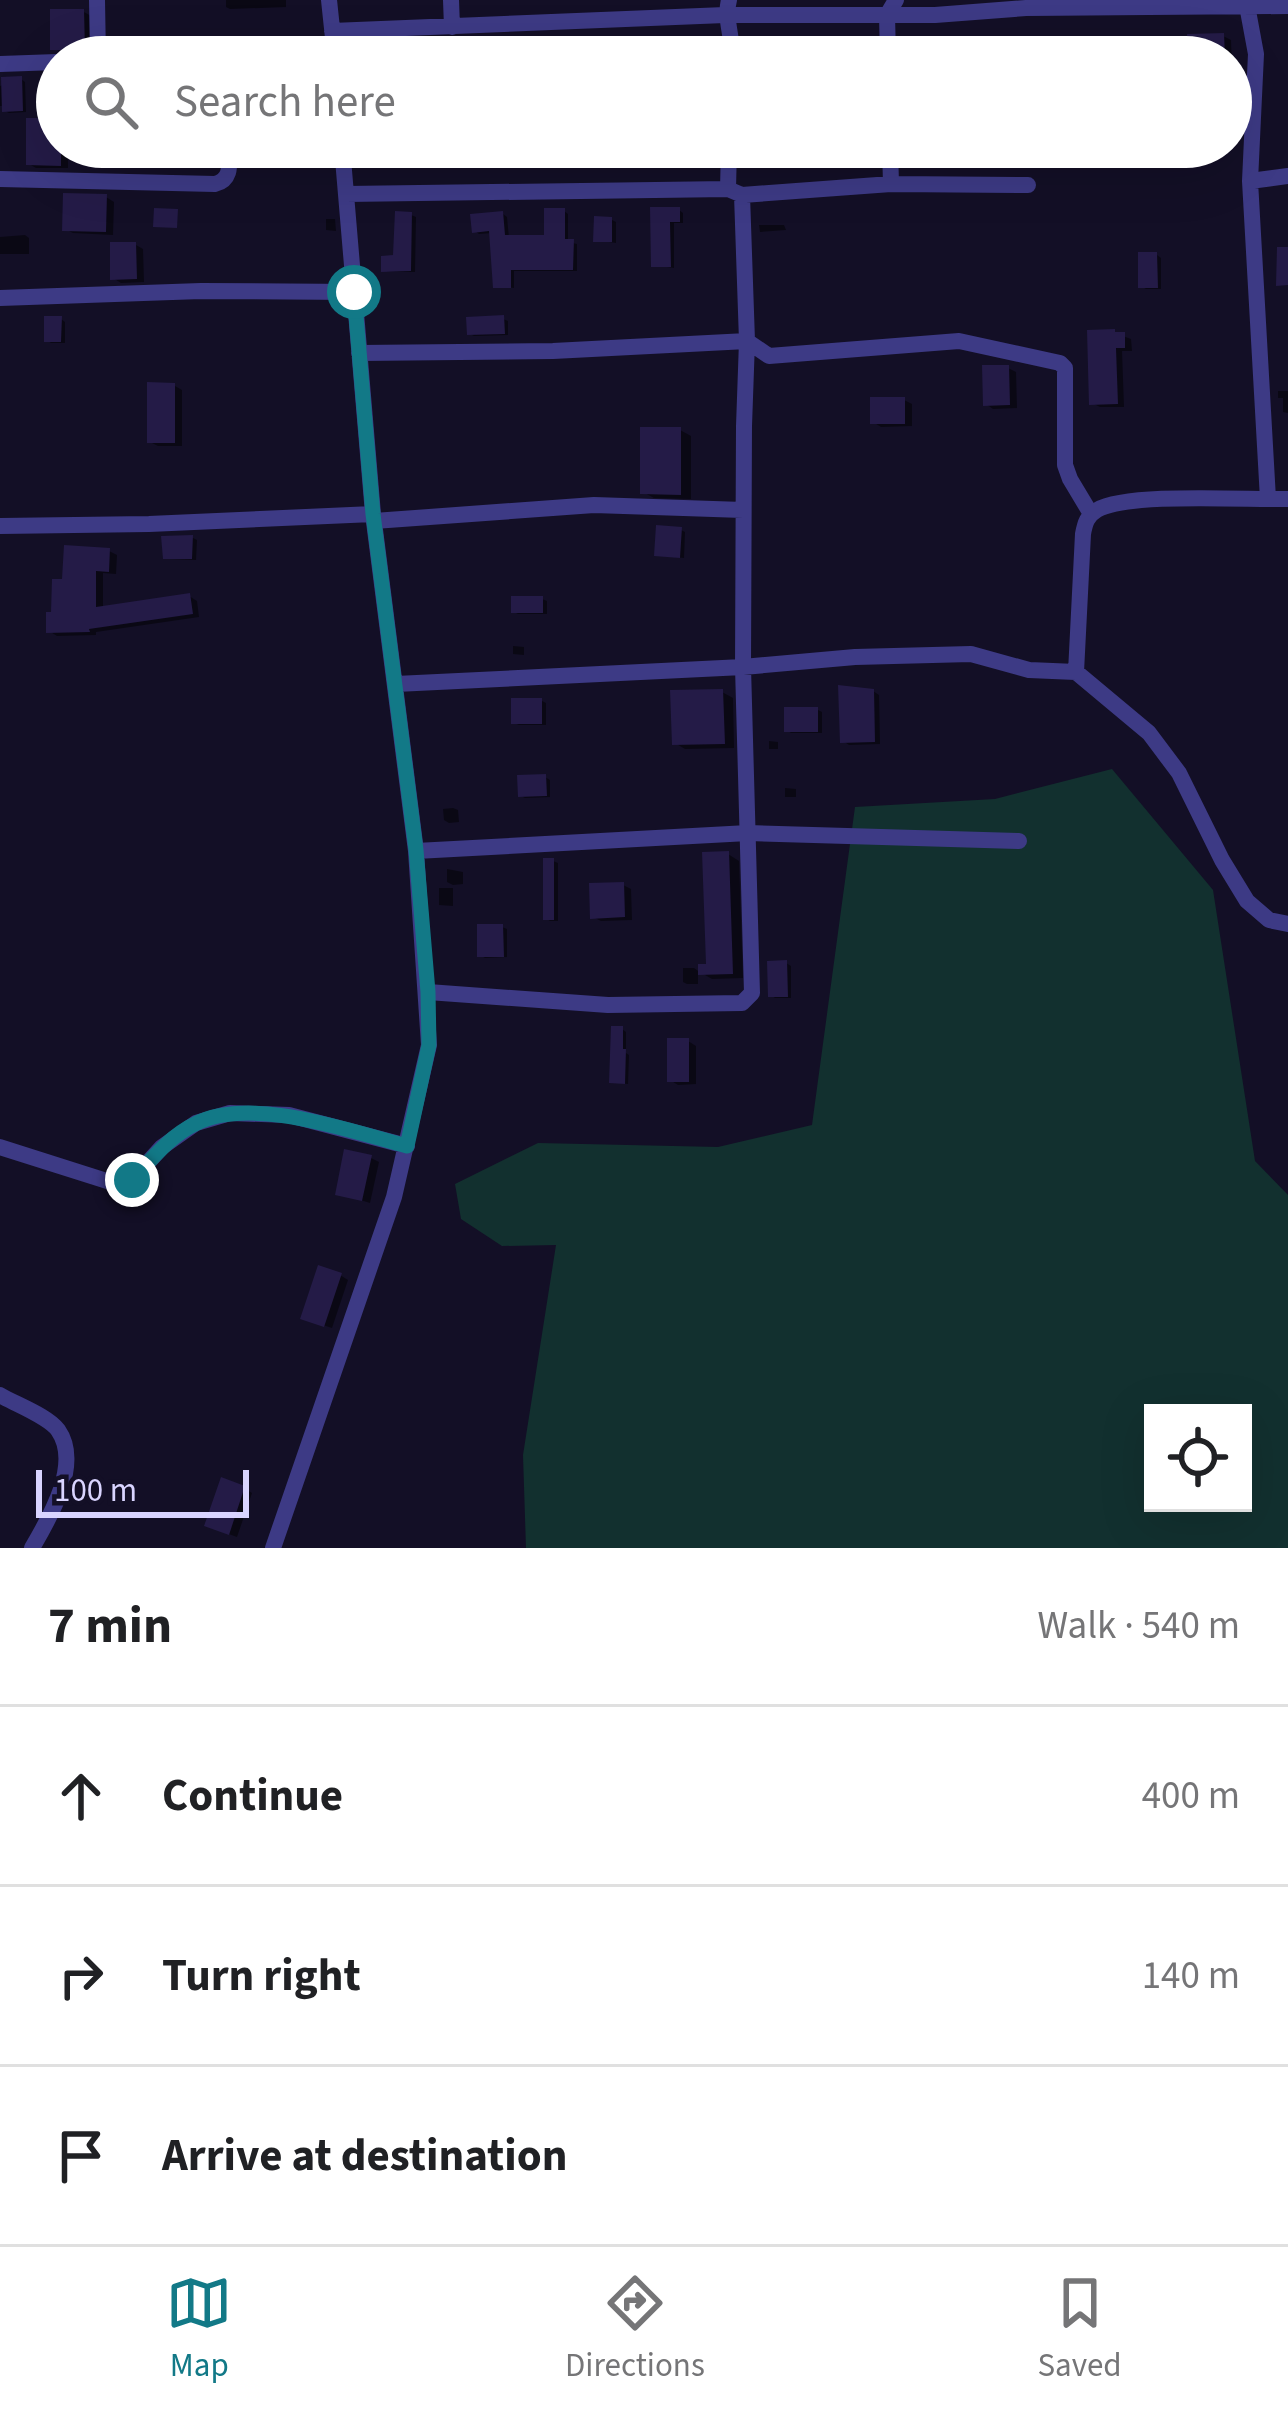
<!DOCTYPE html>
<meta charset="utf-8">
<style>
:root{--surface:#fff;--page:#f6f6f6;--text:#202124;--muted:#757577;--line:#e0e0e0;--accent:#127987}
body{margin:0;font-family:"Source Sans 3",sans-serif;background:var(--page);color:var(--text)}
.controls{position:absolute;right:36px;bottom:36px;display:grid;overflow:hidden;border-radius:0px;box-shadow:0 12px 48px #0002}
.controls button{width:108px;height:108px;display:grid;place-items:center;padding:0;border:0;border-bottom:3px solid var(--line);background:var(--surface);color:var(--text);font:60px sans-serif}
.scale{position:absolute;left:36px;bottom:30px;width:213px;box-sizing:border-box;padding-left:12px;border:6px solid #d9d4ff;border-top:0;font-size:33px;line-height:42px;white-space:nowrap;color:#d9d4ff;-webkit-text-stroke:9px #130f26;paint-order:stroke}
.stop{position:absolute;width:36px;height:36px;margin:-27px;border:9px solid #127987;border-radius:50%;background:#fff}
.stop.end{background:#127987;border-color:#fff;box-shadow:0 3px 12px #0008}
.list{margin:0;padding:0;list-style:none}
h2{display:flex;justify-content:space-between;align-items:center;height:156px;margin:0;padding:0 48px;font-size:51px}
h2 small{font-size:39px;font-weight:400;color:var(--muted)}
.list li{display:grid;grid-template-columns:78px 1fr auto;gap:36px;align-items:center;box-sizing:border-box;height:180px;padding:0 48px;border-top:3px solid var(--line)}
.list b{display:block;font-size:45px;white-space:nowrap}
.list em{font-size:39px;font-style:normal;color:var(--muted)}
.icon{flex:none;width:66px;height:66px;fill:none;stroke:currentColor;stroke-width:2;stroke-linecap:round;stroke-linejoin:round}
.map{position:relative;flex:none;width:1288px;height:1548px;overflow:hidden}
.search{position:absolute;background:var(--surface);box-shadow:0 12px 48px #0002;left:36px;right:36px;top:36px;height:132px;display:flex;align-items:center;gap:30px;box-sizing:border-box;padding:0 42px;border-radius:66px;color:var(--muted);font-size:45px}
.sheet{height:696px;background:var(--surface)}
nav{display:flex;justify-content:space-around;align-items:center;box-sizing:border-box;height:168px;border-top:3px solid var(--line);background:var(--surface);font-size:33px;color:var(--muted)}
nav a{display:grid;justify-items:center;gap:6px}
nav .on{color:var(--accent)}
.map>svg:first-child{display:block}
</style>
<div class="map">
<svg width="1288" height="1548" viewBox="0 0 1288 1548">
<rect width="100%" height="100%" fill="#130f26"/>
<path fill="#12302f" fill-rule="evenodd" d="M 1112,769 L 1213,890 L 1255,1161 L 1288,1195 L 1288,1548 L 526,1548 L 523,1455 L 556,1245 L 502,1246 L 461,1219 L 455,1184 L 538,1143 L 718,1147 L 812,1125 L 855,807 L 995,799 ZM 1153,1413 L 1243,1413 L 1243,1503 L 1153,1503 Z"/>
<path fill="#0007" d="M 226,0 L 286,0 L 286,7 L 230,9 L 226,7 Z
M 84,12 L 91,16 L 92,54 L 61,52 L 53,48 Z
M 1223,36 L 1231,40 L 1232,69 L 1231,57 L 1191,57 Z
M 21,79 L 25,82 L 26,112 L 9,113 L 5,111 L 5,106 L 0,106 L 0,86 Z
M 57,121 L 57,147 L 68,147 L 68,168 L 36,168 L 29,164 Z
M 586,147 L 627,147 L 628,163 L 592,164 L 586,161 Z
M 662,147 L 699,147 L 699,158 L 668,159 L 663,156 Z
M 106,197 L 114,202 L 113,235 L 73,233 L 65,229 Z
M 653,210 L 679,210 L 683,213 L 683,223 L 674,223 L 674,268 L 654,265 Z
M 564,211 L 568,214 L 568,242 L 577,244 L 577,271 L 514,271 L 514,288 L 495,286 L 492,233 L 479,234 L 475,231 L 503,214 L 507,217 L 509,238 L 547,238 Z
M 411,215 L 416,217 L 415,272 L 388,272 L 384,270 L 396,258 Z
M 326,219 L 335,219 L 336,231 L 326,230 Z
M 612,220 L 616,222 L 616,243 L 596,240 Z
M 759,225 L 784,225 L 786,230 L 760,232 Z
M 25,235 L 29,238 L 29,254 L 0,254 L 0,237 Z
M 136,245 L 143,249 L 144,282 L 121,283 L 113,278 Z
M 1157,255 L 1161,258 L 1161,289 L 1146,289 L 1141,286 Z
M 61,319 L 65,322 L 65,343 L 51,343 L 47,340 Z
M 503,319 L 508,321 L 508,335 L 474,336 L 470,334 Z
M 1120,335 L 1131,339 L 1132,351 L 1122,351 L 1124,407 L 1100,407 L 1092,403 Z
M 1008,368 L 1016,372 L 1017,408 L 993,409 L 986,404 Z
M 175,386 L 182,390 L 182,446 L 158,446 L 150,442 Z
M 1278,391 L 1288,391 L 1288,413 L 1283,412 L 1283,398 L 1278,398 Z
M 904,400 L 912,404 L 912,426 L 881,427 L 873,422 Z
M 680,430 L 691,436 L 691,499 L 654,498 L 643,492 Z
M 681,530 L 685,532 L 684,558 L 657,555 Z
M 193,538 L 197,540 L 196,560 L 170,559 L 166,557 Z
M 109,551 L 117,555 L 116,574 L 103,573 L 103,609 L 189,596 L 197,601 L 199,617 L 96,632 L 96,635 L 57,636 L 49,631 L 65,582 Z
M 542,599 L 547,601 L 547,614 L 518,614 L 514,612 Z
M 513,646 L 524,647 L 524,655 L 513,654 Z
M 873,691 L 879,695 L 880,744 L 849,745 L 843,741 Z
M 722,692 L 733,698 L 734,748 L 685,749 L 675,743 Z
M 542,701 L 546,703 L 546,725 L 519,725 L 514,723 Z
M 818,710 L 822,712 L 822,733 L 791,733 L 787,730 Z
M 769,741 L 778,742 L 778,749 L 769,749 Z
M 545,777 L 550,780 L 550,797 L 525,798 L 521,796 Z
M 785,788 L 796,789 L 796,797 L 785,797 Z
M 453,808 L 458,810 L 459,822 L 449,823 L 444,820 L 443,809 Z
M 728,854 L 739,861 L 743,978 L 712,979 L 698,971 L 698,984 L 687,984 L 683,982 L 683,968 L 694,968 L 701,973 L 709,966 Z
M 553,861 L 558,863 L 558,921 L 550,921 L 546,918 Z
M 447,869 L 463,872 L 463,884 L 453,885 L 447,882 Z
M 623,885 L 631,889 L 632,920 L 601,921 L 593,917 Z
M 439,888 L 453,888 L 453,906 L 439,905 Z
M 502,927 L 507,929 L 507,957 L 485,958 L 480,955 Z
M 786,963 L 791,966 L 791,998 L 775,998 L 771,995 Z
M 622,1029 L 626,1032 L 626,1053 L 629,1055 L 628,1084 L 612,1082 Z
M 688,1041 L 696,1046 L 696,1084 L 678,1085 L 670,1080 Z
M 371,1158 L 379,1162 L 370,1203 L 338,1193 Z
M 340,1275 L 348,1280 L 332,1328 L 311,1321 Z
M 244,1488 L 252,1493 L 237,1537 L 215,1529 Z"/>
<path fill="#241b47" d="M 50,9 L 84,9 L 85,51 L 50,50 Z
M 1224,33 L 1225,57 L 1188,57 L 1187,34 Z
M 22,76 L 23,111 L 2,112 L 1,77 Z
M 26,118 L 57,118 L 57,147 L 61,147 L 61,166 L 26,165 Z
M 583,147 L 622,147 L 623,161 L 583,163 Z
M 63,193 L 107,194 L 106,232 L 62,231 Z
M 650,207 L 680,207 L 680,222 L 670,222 L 671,267 L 651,267 Z
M 154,208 L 178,209 L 177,228 L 153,227 Z
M 544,208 L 565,208 L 565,239 L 574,239 L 573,270 L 511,270 L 511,288 L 493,288 L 489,231 L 472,233 L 470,214 L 503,211 L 505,235 L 544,235 Z
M 395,211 L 412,212 L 411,271 L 381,272 L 381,256 L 393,255 Z
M 594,216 L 612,217 L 612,242 L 593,242 Z
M 110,242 L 136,242 L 137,279 L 110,280 Z
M 1277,247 L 1288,247 L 1288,285 L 1276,286 Z
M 1138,252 L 1157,252 L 1158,288 L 1138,288 Z
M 504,315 L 505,334 L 467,335 L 466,317 Z
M 44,316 L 62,316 L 61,342 L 44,342 Z
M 1115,329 L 1115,332 L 1125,332 L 1125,348 L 1116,348 L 1118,404 L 1089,405 L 1087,330 Z
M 982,365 L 1009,365 L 1010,405 L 983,406 Z
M 147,382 L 175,383 L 175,443 L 147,443 Z
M 870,397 L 905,397 L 905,424 L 870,424 Z
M 640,427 L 681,427 L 681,495 L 640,494 Z
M 656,525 L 682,527 L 680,558 L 654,556 Z
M 193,535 L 192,559 L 163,559 L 161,536 Z
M 64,545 L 110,548 L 109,572 L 96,571 L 96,607 L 190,593 L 193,614 L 89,629 L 90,632 L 46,633 L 46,612 L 51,612 L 52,579 L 62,579 Z
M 511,596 L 543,596 L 543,613 L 511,613 Z
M 838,685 L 874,689 L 875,742 L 840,743 Z
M 723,689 L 725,744 L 672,745 L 670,690 Z
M 511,698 L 542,698 L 542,724 L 511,724 Z
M 784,707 L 818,707 L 818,732 L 784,732 Z
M 546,774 L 547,796 L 518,797 L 517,775 Z
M 729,851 L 733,974 L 698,975 L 698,964 L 706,964 L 702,852 Z
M 543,858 L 554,858 L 554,920 L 543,920 Z
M 624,882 L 625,917 L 590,919 L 589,883 Z
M 477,924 L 503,924 L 504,957 L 477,957 Z
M 787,960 L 788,997 L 768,997 L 767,961 Z
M 611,1026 L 623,1026 L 623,1049 L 626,1049 L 625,1084 L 609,1083 Z
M 667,1038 L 689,1038 L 689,1082 L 667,1082 Z
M 344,1149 L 372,1155 L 362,1201 L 335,1195 Z
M 318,1265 L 342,1273 L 324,1327 L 300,1319 Z
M 221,1477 L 245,1486 L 229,1535 L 204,1526 Z"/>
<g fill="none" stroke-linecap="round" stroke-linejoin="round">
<path stroke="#3d3a85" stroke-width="16" d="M 97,0 L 98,57
M 329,0 L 335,57
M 451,0 L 452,27
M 729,0 C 724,19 733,37 732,57
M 1246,0 L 1256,54 L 1250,181 L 1268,499
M 332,31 L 725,15 L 935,15 L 1026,8 L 1288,6
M 888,57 L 887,15 L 896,0
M 0,64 L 57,62
M 890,147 L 891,184
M 0,179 L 215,184 C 233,180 229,162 229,147
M 1250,181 L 1288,176
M 728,189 L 729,147
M 346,194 L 728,189 L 742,195 L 891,184 L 1028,185
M 0,298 L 201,291 L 354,292
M 359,353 L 553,351 L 747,341 L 769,356 L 959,341 L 1060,363 L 1065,368 L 1065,465 L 1070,479 L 1091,514
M 374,521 L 594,505 L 743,510
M 0,526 L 149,524 L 373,514
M 1076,672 L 1083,534 C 1085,523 1087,516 1097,510 C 1128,492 1247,500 1288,499
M 396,684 L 743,667 L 855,657 L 971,654 L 1029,670 L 1076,672 L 1149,733 L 1179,773 L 1222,860 L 1247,901 L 1269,920 L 1288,924
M 416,851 L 748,833 L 1019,841
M 428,992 L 608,1005 L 742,1003 L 752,993 L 743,667 L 744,426 L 747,341 L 742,195
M 0,1147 L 110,1182 L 124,1183 L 132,1180 L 162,1147 L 196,1123 L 230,1113 L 289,1115 L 407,1146
M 0,1395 C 15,1404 48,1416 58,1430 C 82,1464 49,1519 32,1548
M 273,1548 L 394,1197 L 429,1045 L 416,851 L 373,514 L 342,147"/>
</g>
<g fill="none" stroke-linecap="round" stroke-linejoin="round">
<path stroke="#127987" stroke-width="15" d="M 132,1180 C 151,1160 170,1136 195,1124 C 251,1095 349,1131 407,1146 L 429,1045 L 428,992 L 416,850 L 373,514 L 354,292"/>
</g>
</svg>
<div class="controls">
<button><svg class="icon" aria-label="locate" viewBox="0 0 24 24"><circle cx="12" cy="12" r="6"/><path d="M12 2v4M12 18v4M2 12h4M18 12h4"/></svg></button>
</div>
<div class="scale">100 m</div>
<div class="stop" style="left:354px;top:292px"></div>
<div class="stop end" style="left:132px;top:1180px"></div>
<div class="search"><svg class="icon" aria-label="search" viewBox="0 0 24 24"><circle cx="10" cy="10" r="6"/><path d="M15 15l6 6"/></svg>Search here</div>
</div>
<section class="sheet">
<h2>7 min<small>Walk · 540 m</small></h2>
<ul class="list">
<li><svg class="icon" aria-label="ahead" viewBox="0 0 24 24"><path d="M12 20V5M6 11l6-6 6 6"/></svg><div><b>Continue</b></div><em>400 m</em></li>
<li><svg class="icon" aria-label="right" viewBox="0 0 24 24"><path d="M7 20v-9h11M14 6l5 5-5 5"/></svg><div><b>Turn right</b></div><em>140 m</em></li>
<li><svg class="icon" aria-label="arrive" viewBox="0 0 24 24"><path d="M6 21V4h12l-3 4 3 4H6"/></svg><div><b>Arrive at destination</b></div></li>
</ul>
</section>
<nav>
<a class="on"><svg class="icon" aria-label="map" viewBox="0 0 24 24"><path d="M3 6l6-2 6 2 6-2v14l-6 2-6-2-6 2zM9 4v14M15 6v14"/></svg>Map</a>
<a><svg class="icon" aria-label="directions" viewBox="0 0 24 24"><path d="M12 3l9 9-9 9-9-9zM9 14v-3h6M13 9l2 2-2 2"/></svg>Directions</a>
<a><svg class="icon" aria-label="saved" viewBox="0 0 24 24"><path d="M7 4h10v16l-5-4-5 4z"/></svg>Saved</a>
</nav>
